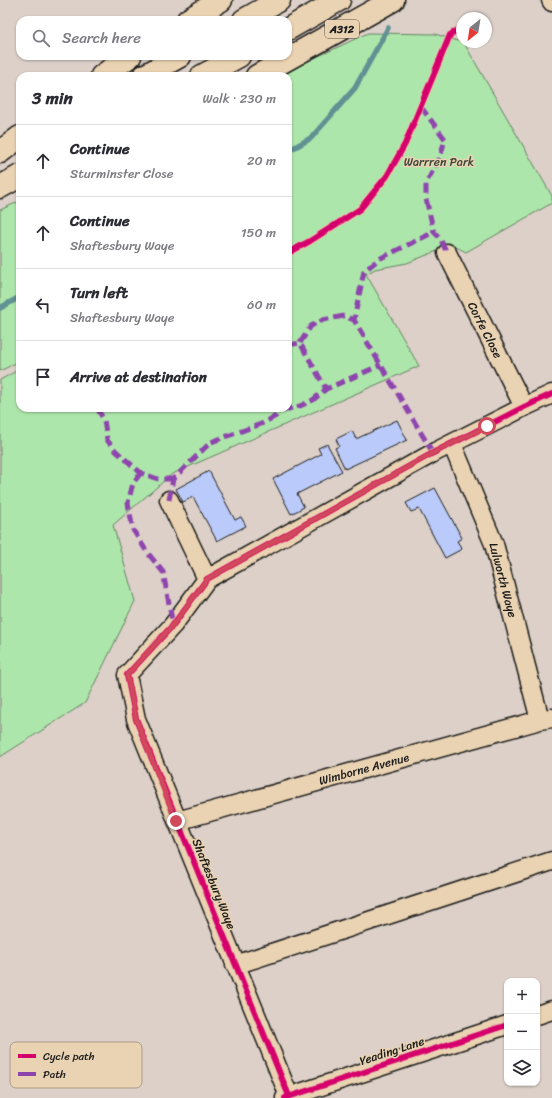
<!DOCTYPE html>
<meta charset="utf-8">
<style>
:root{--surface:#fff;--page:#f7f7f7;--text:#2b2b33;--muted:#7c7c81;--line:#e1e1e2}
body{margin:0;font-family:Sriracha,sans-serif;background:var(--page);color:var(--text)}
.controls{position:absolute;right:12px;bottom:12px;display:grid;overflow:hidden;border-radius:8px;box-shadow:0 1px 3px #0004}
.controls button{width:36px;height:36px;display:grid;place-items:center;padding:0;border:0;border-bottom:1px solid var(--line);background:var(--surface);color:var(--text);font:20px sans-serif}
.compass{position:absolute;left:456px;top:12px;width:36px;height:36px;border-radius:50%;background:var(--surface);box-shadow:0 1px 3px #0004;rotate:210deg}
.stop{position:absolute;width:12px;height:12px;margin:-9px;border:3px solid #d1495b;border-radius:50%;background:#fff}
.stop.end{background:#d1495b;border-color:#fff;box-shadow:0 1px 4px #0008}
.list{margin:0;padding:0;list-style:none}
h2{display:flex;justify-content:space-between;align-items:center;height:52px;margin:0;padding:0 16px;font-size:17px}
h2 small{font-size:13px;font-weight:400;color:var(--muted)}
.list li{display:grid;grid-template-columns:26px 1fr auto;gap:12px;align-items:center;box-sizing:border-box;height:72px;padding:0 16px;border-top:1px solid var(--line)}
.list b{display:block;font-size:15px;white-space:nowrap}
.list p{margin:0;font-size:13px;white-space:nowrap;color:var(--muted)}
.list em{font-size:13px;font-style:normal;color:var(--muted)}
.icon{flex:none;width:22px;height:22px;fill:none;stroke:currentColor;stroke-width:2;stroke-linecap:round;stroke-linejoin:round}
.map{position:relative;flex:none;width:552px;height:1098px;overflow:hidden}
.search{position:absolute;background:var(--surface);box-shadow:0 1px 3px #0004;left:16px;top:16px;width:276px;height:44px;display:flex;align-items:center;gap:10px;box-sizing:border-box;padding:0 14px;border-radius:12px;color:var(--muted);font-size:15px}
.panel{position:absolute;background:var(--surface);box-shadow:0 1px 3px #0004;left:16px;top:72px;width:276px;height:340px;border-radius:12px}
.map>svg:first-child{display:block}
</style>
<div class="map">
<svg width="552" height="1098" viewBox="0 0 552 1098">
<rect width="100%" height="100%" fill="#dcd0c8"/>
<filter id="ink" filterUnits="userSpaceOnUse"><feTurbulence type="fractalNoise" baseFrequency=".025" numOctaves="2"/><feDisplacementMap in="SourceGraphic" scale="8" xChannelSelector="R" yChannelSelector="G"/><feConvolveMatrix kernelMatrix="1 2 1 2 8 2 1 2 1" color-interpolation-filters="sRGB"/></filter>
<g filter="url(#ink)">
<path fill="#ade6aa" stroke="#648163" d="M 368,33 L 435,34 L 464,43 L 552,196 L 552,203 L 466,252 L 452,245 L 407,263 L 375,269 L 366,274 L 419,366 L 172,474 L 113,525 L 135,601 L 85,703 L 0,757 L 0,380 L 20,369 L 20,408 L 288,408 L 288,76 L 276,76 Z
M 20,201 L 20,361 L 0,371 L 0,210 Z"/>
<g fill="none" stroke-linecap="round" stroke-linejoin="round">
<path stroke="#609193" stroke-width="5.5" d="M 288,151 L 311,138 L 355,88 L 388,28
M 0,308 L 20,297"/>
</g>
<path fill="#bacafa" stroke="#1c1c1c" d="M 397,420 L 407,440 L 345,469 L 335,448 L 339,446 L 336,439 L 352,431 L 356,439 Z
M 327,444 L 342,471 L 297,494 L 304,507 L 291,514 L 273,479 L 321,454 L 318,448 Z
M 209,471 L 235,520 L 241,517 L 246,526 L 217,541 L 193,497 L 183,502 L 176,489 Z
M 435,488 L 462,538 L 457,541 L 462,549 L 445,558 L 419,509 L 411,512 L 406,503 Z"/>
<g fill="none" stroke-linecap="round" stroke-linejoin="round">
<defs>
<path id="minor" d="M 551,0 L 552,2
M 447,253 L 524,407
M 452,444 L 494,544 L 540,720
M 169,500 L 207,579
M 177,821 L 540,720 L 552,718
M 235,965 L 552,861
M 537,1015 L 552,1010
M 289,1096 L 136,719 L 127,675 L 173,625 L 207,579 L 433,453 L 524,407 L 552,394
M 285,1098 L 507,1025"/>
<path id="highway" d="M 188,20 L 221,0
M 244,20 L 279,0
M 288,29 L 339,0
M 102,76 L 130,56
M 144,76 L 180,56
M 202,76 L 239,56
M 257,76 L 393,0
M 0,152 L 20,137
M 0,187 L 20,176"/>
</defs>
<use href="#minor" stroke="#1c1c1c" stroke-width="21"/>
<use href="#highway" stroke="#1c1c1c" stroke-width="25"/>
<use href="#minor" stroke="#ead3b2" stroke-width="18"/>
<use href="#highway" stroke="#ead3b2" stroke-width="22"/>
<path stroke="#8e44ad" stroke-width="5" stroke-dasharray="10 5" stroke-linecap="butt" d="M 421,107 L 445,139 L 440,158 L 426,183 L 426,199 L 434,232 L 440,238 L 447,253
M 300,343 L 311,326 L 323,320 L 344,316 L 354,320
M 288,345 L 300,343 L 326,389
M 97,408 L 104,420 L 107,440 L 116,451 L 141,473 L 158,479 L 173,479
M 283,408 L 285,410 L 300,406 L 313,400 L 326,389 L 381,365
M 433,453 L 354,320 L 364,271 L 379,259 L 434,232
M 141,473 L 133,483 L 128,503 L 133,530 L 147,552 L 163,572 L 173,625
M 169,500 L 173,479 L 211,442 L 261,424 L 276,416 L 281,408"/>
<defs>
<path id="cycleway" d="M 288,253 L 310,241 L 360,209 L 387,176 L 405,144 L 450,35 L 462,27
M 289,1096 L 136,719 L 127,675 L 173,625 L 207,579 L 433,453 L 524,407 L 552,394
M 285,1098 L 507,1025"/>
</defs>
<use href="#cycleway" stroke="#ead3b2" stroke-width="8"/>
<use href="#cycleway" stroke="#d6006c" stroke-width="6"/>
</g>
</g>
<g fill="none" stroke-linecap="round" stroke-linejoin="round" filter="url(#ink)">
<path stroke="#d1495b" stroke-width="5" d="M 176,821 L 136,719 L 127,675 L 173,625 L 207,579 L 433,453 L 487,426"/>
</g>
<g text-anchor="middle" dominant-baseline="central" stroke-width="3" stroke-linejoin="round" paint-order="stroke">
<rect fill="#ead3b2" stroke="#5a5349" stroke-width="1" x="325" y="20" width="34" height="18" rx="3"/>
<g font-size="11" font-weight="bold" fill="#1c1c1c">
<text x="342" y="29">A312</text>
</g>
<g font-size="12" fill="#394438" stroke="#ead3b2">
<text x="439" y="162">Warrren Park</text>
</g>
<g font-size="12" fill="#1c1c1c" stroke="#ead3b2">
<text transform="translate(485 330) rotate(63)">Corfe Close</text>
<text transform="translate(503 580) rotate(75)">Lulworth Waye</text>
<text transform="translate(364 769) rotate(-15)">Wimborne Avenue</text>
<text transform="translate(214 884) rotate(68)">Shaftesbury Waye</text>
<text transform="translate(392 1051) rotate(-18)">Yeading Lane</text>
</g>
</g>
<rect x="10" y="1042" width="132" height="46" rx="6" fill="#ead3b2" stroke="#ac9c85" stroke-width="1"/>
<rect x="18" y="1054" width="18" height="4" fill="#d6006c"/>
<rect x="18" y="1072" width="18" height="4" fill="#8e44ad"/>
<g font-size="11" fill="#1c1c1c">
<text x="43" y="1060">Cycle path</text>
<text x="43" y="1078">Path</text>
</g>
</svg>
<div class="controls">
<button>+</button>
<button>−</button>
<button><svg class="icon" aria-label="layers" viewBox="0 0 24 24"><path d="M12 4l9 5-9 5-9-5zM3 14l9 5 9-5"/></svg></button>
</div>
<svg class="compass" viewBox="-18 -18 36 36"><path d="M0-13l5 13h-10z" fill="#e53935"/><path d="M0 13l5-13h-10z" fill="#7c7c81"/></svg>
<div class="stop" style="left:487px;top:426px"></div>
<div class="stop end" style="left:176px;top:821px"></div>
<div class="search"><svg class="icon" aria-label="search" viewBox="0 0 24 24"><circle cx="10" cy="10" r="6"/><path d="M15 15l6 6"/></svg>Search here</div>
<section class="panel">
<h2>3 min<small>Walk · 230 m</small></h2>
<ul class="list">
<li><svg class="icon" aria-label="ahead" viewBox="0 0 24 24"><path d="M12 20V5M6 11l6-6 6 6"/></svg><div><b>Continue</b><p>Sturminster Close</p></div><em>20 m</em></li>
<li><svg class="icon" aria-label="ahead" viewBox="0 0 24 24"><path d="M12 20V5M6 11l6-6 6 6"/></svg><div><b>Continue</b><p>Shaftesbury Waye</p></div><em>150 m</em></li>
<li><svg class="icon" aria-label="left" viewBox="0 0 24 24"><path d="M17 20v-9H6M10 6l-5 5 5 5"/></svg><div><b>Turn left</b><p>Shaftesbury Waye</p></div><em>60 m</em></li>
<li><svg class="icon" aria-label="arrive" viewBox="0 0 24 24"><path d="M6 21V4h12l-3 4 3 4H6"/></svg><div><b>Arrive at destination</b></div></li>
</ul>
</section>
</div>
